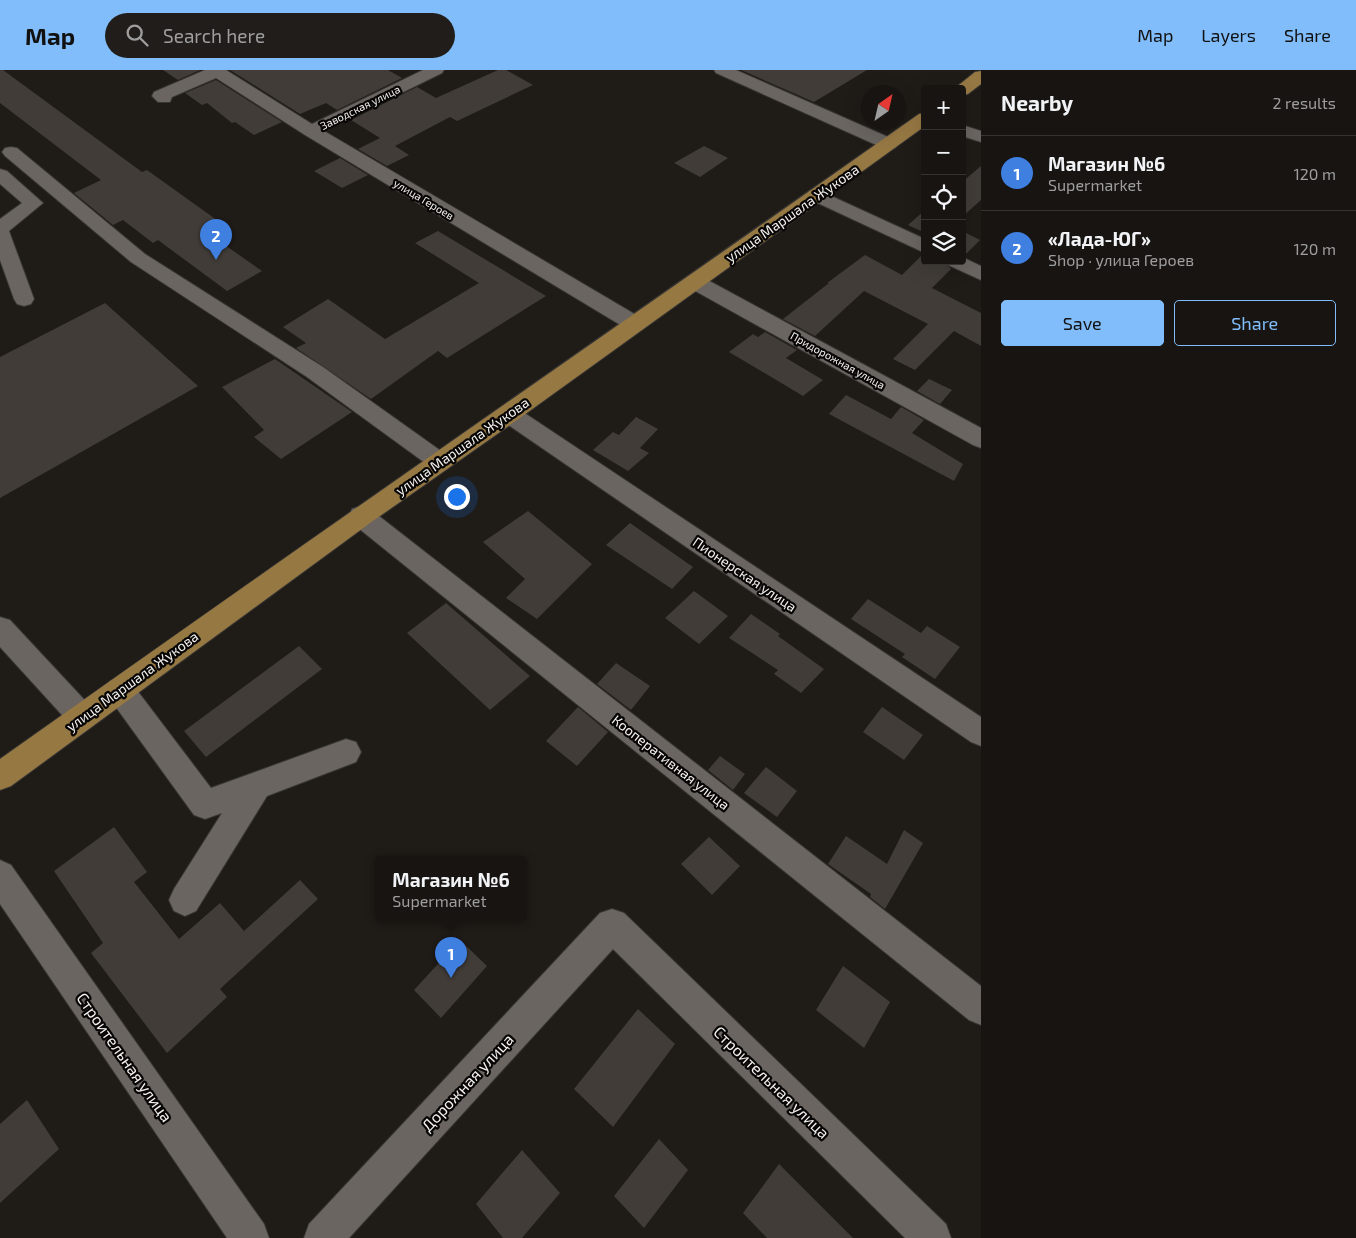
<!DOCTYPE html>
<meta charset="utf-8">
<style>
:root{--surface:#171411;--page:#201d1a;--text:#f1f3f6;--muted:#9e9e9f;--line:#363331;--accent:#81bdfa}
body{margin:0;font-family:"Exo 2",sans-serif;background:var(--page);color:var(--text)}
.controls{position:absolute;right:15px;top:15px;display:grid;overflow:hidden;border-radius:5px;box-shadow:0 5px 20px #0002}
.controls button{width:45px;height:45px;display:grid;place-items:center;padding:0;border:0;border-bottom:1px solid var(--line);background:var(--surface);color:var(--text);font:25px sans-serif}
.compass{position:absolute;left:861px;top:15px;width:45px;height:45px;border-radius:50%;background:var(--surface);box-shadow:0 5px 20px #0002;rotate:34deg}
.you{position:absolute;left:456px;top:426px;width:18px;height:18px;margin:-12px;border:4px solid #fff;border-radius:50%;background:#1a73e8;box-shadow:0 0 0 8px #1a73e833}
.badge{display:grid;place-items:center;width:32px;height:32px;border-radius:50%;background:var(--accent);color:#fff;font-size:16px;font-weight:700}
.pin{position:absolute;translate:-50% -41px;filter:drop-shadow(0 1px 2px #0008)}
.pin::after{content:'';position:absolute;top:26px;width:18px;height:15px;background:inherit;clip-path:polygon(0 0,100% 0,50% 100%)}
.popup{position:absolute;left:375px;top:786px;width:152px;height:65px;box-sizing:border-box;display:grid;place-content:center;border-radius:5px;background:var(--surface);filter:drop-shadow(0 1px 4px #0005);font-size:16px;white-space:nowrap;color:var(--muted)}
.popup b{font-size:19px;color:var(--text)}
.popup::after{content:'';position:absolute;left:50%;top:100%;margin-left:-10px;border:10px solid transparent;border-top-color:var(--surface)}
.list{margin:0;padding:0;list-style:none}
h2{display:flex;justify-content:space-between;align-items:center;height:65px;margin:0;padding:0 20px;font-size:21px}
h2 small{font-size:16px;font-weight:400;color:var(--muted)}
.list li{display:grid;grid-template-columns:32px 1fr auto;gap:15px;align-items:center;box-sizing:border-box;height:75px;padding:0 20px;border-top:1px solid var(--line)}
.list b{display:block;font-size:19px;white-space:nowrap}
.list p{margin:0;font-size:16px;white-space:nowrap;color:var(--muted)}
.list em{font-size:16px;font-style:normal;color:var(--muted)}
.actions{display:flex;gap:10px;padding:15px 20px}
.actions a{flex:1;padding:11px 0;border:1px solid var(--accent);border-radius:5px;text-align:center;font-size:18px;color:var(--accent)}
.actions .main{background:var(--accent);color:#111}
.icon{flex:none;width:28px;height:28px;fill:none;stroke:currentColor;stroke-width:2;stroke-linecap:round;stroke-linejoin:round}
.map{position:relative;flex:none;width:981px;height:1168px;overflow:hidden}
header{display:flex;align-items:center;gap:30px;box-sizing:border-box;height:70px;padding:0 25px;background:var(--accent);color:#111}
header strong{font-size:24px}
nav{display:flex;gap:28px;margin-inline-start:auto;font-size:18px}
.search{width:350px;height:45px;background:var(--page);display:flex;align-items:center;gap:12px;box-sizing:border-box;padding:0 18px;border-radius:28px;color:var(--muted);font-size:19px}
main{display:flex}
aside{flex:1;background:var(--surface)}
.map>svg:first-child{display:block}
</style>
<header>
<strong>Map</strong>
<div class="search"><svg class="icon" aria-label="search" viewBox="0 0 24 24"><circle cx="10" cy="10" r="6"/><path d="M15 15l6 6"/></svg>Search here</div>
<nav><a>Map</a><a>Layers</a><a>Share</a></nav>
</header>
<main>
<div class="map">
<svg width="981" height="1168" viewBox="0 0 981 1168">
<rect width="100%" height="100%" fill="#1f1b17"/>
<path fill="#413c38" d="M 0,0 L 3,0 L 142,102 L 147,100 L 221,153 L 205,161 L 262,201 L 227,221 L 158,170 L 153,173 L 123,150 L 113,155 L 74,123 L 101,110 L 0,33 Z
M 163,0 L 200,0 L 178,10 Z
M 230,0 L 388,0 L 402,8 L 337,40 L 326,33 L 300,44 Z
M 498,0 L 506,0 L 533,15 L 457,51 L 450,47 L 395,76 L 409,85 L 387,96 L 358,79 L 380,68 L 351,50 L 417,17 L 436,28 Z
M 741,0 L 867,0 L 814,32 Z
M 216,10 L 282,52 L 254,65 L 235,52 L 232,53 L 207,33 L 202,35 L 185,23 Z
M 704,76 L 728,88 L 700,107 L 674,93 Z
M 340,88 L 368,105 L 342,118 L 314,101 Z
M 981,96 L 981,130 L 962,147 L 962,112 Z
M 925,140 L 925,163 L 908,155 Z
M 438,161 L 546,226 L 447,288 L 438,281 L 371,329 L 296,278 L 306,273 L 283,257 L 328,229 L 385,269 L 479,213 L 415,173 Z
M 962,161 L 980,170 L 964,186 L 962,185 Z
M 923,184 L 925,185 L 925,191 L 943,191 L 951,199 L 932,218 L 981,243 L 981,276 L 954,261 L 915,300 L 893,289 L 928,254 L 864,221 L 815,266 L 783,249 L 829,213 L 827,213 L 865,185 L 902,205 Z
M 105,233 L 198,316 L 0,428 L 0,287 Z
M 765,262 L 797,280 L 786,288 L 823,310 L 803,326 L 729,282 L 753,264 L 758,267 Z
M 275,289 L 352,342 L 281,389 L 254,367 L 264,360 L 222,317 Z
M 929,309 L 952,320 L 940,334 L 917,321 Z
M 846,325 L 891,349 L 901,337 L 924,350 L 912,363 L 963,394 L 954,411 L 829,344 Z
M 636,347 L 658,359 L 640,378 L 649,383 L 628,401 L 593,380 L 613,362 L 619,365 Z
M 528,441 L 592,494 L 537,549 L 506,528 L 525,509 L 483,472 Z
M 630,453 L 693,497 L 672,519 L 606,475 Z
M 694,521 L 728,546 L 699,574 L 665,548 Z
M 868,529 L 921,563 L 927,556 L 960,577 L 935,609 L 902,587 L 905,584 L 851,549 Z
M 446,533 L 530,606 L 490,640 L 407,563 Z
M 751,544 L 780,564 L 778,566 L 824,599 L 801,623 L 774,604 L 778,600 L 729,568 Z
M 299,576 L 322,599 L 206,687 L 184,661 Z
M 616,593 L 650,616 L 631,640 L 597,614 Z
M 578,637 L 608,662 L 577,696 L 546,671 Z
M 882,637 L 923,665 L 904,690 L 863,662 Z
M 720,686 L 745,704 L 733,720 L 708,700 Z
M 766,697 L 797,721 L 777,747 L 744,723 Z
M 114,757 L 147,802 L 134,812 L 179,869 L 220,833 L 244,861 L 300,810 L 318,829 L 220,919 L 227,927 L 167,983 L 91,883 L 103,873 L 54,801 Z
M 904,760 L 923,773 L 885,839 L 870,827 L 871,824 L 828,794 L 846,766 L 887,794 Z
M 709,767 L 740,796 L 712,825 L 681,794 Z
M 460,870 L 487,896 L 441,948 L 414,920 Z
M 843,896 L 890,932 L 864,978 L 816,940 Z
M 638,939 L 675,974 L 613,1057 L 574,1019 Z
M 27,1030 L 59,1079 L 0,1133 L 0,1054 Z
M 659,1069 L 688,1100 L 644,1158 L 614,1126 Z
M 522,1080 L 560,1123 L 522,1168 L 503,1168 L 476,1134 Z
M 779,1094 L 853,1168 L 767,1168 L 743,1143 Z"/>
<g fill="none" stroke-linecap="round" stroke-linejoin="round">
<defs>
<path id="minor" d="M 205,0 L 226,0 L 312,54 L 423,0 L 444,0 L 442,3 L 324,61 L 643,249 L 646,254 L 643,259 L 635,261 L 627,259 L 305,65 L 216,8 L 172,27 L 170,32 L 158,32 L 152,26 L 154,22 Z
M 714,0 L 736,0 L 895,70 L 898,74 L 895,78 L 889,79 L 883,78 L 716,3 Z
M 962,55 L 981,61 L 981,72 L 962,66 Z
M 11,77 L 17,78 L 145,184 L 323,297 L 448,386 L 452,392 L 448,398 L 440,401 L 432,398 L 307,307 L 131,192 L 5,86 L 2,82 L 5,78 Z
M 0,99 L 7,101 L 43,133 L 9,161 L 34,229 L 31,234 L 24,236 L 17,234 L 14,229 L 0,190 L 0,149 L 22,133 L 0,114 Z
M 816,119 L 925,169 L 925,183 L 809,129 L 807,125 L 809,121 Z
M 962,187 L 981,196 L 981,210 L 948,195 L 945,191 L 962,191 Z
M 695,205 L 702,207 L 981,358 L 981,378 L 973,375 L 688,217 L 685,212 L 688,207 Z
M 509,336 L 517,338 L 981,647 L 981,676 L 971,672 L 501,350 L 498,344 L 501,338 Z
M 361,436 L 370,439 L 981,916 L 981,955 L 969,950 L 352,453 L 349,446 L 352,439 Z
M 0,547 L 10,550 L 92,638 L 96,647 L 92,656 L 82,660 L 72,656 L 0,577 Z
M 120,608 L 130,611 L 211,718 L 346,669 L 356,672 L 361,682 L 356,692 L 267,726 L 196,841 L 185,846 L 174,841 L 169,830 L 174,819 L 222,743 L 205,749 L 194,745 L 110,629 L 106,620 L 110,611 Z
M 0,790 L 11,795 L 264,1154 L 269,1168 L 227,1168 L 0,834 Z
M 612,839 L 624,843 L 946,1154 L 951,1168 L 905,1168 L 613,879 L 349,1168 L 304,1168 L 309,1154 L 600,843 Z"/>
<path id="major" d="M 981,1 L 981,14 L 968,24 L 962,25 L 962,19 L 954,19 L 975,2 Z
M 925,43 L 925,56 L 517,350 L 370,453 L 11,716 L 0,720 L 0,689 C 305,472 613,260 919,44 Z"/>
</defs>
<use href="#minor" stroke="#373533" stroke-width="2"/>
<use href="#major" stroke="#373533" stroke-width="2"/>
<use href="#minor" fill="#6a6560" fill-rule="evenodd"/>
<use href="#major" fill="#967843" fill-rule="evenodd"/>
</g>
<g text-anchor="middle" dominant-baseline="central" stroke-width="4.5" stroke-linejoin="round" paint-order="stroke">
<g font-size="11" fill="#f4f1ee" stroke="#070605">
<text transform="translate(360 37) rotate(-26)">Заводская улица</text>
<text transform="translate(424 129) rotate(31)">улица Героев</text>
<text transform="translate(838 290) rotate(29)">Придорожная улица</text>
</g>
<g font-size="14" fill="#f4f1ee" stroke="#070605">
<text transform="translate(792 143) rotate(-35)">улица Маршала Жукова</text>
<text transform="translate(462 376) rotate(-35)">улица Маршала Жукова</text>
<text transform="translate(745 504) rotate(34)">Пионерская улица</text>
<text transform="translate(132 611) rotate(-36)">улица Маршала Жукова</text>
<text transform="translate(671 692) rotate(38)">Кооперативная улица</text>
</g>
<g font-size="16" fill="#f4f1ee" stroke="#070605">
<text transform="translate(125 987) rotate(55)">Строительная улица</text>
<text transform="translate(467 1012) rotate(-47)">Дорожная улица</text>
<text transform="translate(772 1012) rotate(44)">Строительная улица</text>
</g>
</g>
</svg>
<div class="controls">
<button>+</button>
<button>−</button>
<button><svg class="icon" aria-label="locate" viewBox="0 0 24 24"><circle cx="12" cy="12" r="6"/><path d="M12 2v4M12 18v4M2 12h4M18 12h4"/></svg></button>
<button><svg class="icon" aria-label="layers" viewBox="0 0 24 24"><path d="M12 4l9 5-9 5-9-5zM3 14l9 5 9-5"/></svg></button>
</div>
<svg class="compass" viewBox="-18 -18 36 36"><path d="M0-13l5 13h-10z" fill="#e53935"/><path d="M0 13l5-13h-10z" fill="#9e9e9f"/></svg>
<div class="you"></div>
<div class="pin badge" style="left:451px;top:908px;background:#3f7fe0">1</div>
<div class="popup"><b>Магазин №6</b>Supermarket</div>
<div class="pin badge" style="left:216px;top:190px;background:#3f7fe0">2</div>
</div>
<aside>
<h2>Nearby<small>2 results</small></h2>
<ul class="list">
<li><span class="badge" style="background:#3f7fe0">1</span><div><b>Магазин №6</b><p>Supermarket</p></div><em>120 m</em></li>
<li><span class="badge" style="background:#3f7fe0">2</span><div><b>«Лада-ЮГ»</b><p>Shop · улица Героев</p></div><em>120 m</em></li>
</ul>
<div class="actions"><a class="main">Save</a><a>Share</a></div>
</aside>
</main>
